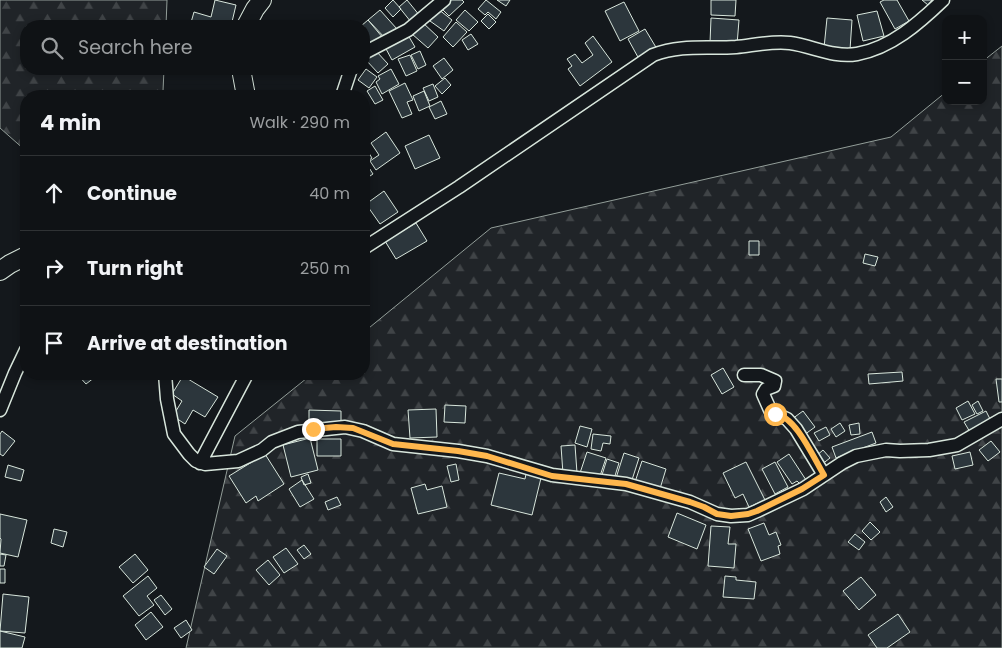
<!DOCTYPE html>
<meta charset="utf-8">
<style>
:root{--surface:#0f1215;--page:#181b1e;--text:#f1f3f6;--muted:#9b9ea0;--line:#2f3234}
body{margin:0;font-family:Poppins,sans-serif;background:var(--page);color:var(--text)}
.controls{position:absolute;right:15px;top:15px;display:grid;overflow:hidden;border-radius:10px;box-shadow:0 2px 8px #0003}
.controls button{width:45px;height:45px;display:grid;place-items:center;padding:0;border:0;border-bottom:1px solid var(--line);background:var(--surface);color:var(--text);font:25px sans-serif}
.stop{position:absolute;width:15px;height:15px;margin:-11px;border:4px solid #ffb74d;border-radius:50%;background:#fff}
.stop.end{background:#ffb74d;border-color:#fff;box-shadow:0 1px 5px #0008}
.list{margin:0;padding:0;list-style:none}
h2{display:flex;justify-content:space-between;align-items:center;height:65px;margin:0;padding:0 20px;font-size:21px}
h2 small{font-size:16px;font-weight:400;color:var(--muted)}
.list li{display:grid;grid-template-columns:32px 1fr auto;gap:15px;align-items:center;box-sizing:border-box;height:75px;padding:0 20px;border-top:1px solid var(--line)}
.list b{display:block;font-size:19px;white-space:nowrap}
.list em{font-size:16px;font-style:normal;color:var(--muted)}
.icon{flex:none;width:28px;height:28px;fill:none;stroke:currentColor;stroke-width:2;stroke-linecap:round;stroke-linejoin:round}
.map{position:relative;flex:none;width:1002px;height:648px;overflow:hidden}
.search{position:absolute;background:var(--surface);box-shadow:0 2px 8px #0003;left:20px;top:20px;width:350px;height:55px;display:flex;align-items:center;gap:12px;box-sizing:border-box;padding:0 18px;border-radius:20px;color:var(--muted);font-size:19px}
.panel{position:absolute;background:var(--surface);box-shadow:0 2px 8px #0003;left:20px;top:90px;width:350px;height:290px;border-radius:20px}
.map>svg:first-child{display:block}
</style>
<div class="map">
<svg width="1002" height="648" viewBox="0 0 1002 648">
<defs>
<pattern id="forest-firs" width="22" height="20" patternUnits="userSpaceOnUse" patternTransform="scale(1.25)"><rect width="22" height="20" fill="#202428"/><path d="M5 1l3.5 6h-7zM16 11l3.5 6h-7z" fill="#404447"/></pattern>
</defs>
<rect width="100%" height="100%" fill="#14181c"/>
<path fill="url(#forest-firs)" stroke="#939e99" d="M 0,0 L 167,0 L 166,26 L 26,26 L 26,69 L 164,69 L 163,91 L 158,96 L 26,96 L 26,151 L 0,128 Z
M 1002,46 L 1002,648 L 186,648 L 235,436 L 312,374 L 364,374 L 364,332 L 491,228 L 891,137 L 946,92 L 946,101 L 983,101 L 983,61 Z"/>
<path fill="#2c363c" stroke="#d8e6dc" d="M 215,0 L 236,5 L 231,26 L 190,26 L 194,12 L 211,17 Z
M 393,0 L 401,9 L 393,17 L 385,8 Z
M 407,0 L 420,16 L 411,22 L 399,7 Z
M 441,0 L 462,0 L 464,2 L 449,16 L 437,4 Z
M 486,0 L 501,12 L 496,19 L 488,12 L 485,15 L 478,9 Z
M 497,0 L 510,0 L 506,6 Z
M 711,0 L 736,0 L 735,16 L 711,15 Z
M 884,0 L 897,0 L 909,21 L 895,29 L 880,2 Z
M 922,0 L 932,0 L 928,5 Z
M 624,2 L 639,31 L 620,41 L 605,11 Z
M 438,9 L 452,20 L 444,31 L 430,21 Z
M 380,10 L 397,29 L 386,39 L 368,20 Z
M 465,10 L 478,22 L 469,31 L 456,20 Z
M 877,11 L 884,36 L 863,41 L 857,15 Z
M 488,14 L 496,22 L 489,29 L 481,21 Z
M 711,18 L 739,20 L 737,45 L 710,43 Z
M 827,18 L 852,20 L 850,50 L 824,48 Z
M 368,20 L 383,38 L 370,49 L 364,42 L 364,26 L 361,26 Z
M 422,22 L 438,37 L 428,48 L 412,34 Z
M 456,22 L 467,32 L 453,47 L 443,37 Z
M 645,29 L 657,49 L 639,59 L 628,39 Z
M 471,34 L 478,44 L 468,50 L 462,40 Z
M 408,35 L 415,47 L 392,60 L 385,47 Z
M 593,36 L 612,62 L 580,86 L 568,69 L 572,66 L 567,59 L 575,54 L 582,63 L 593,55 L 585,43 Z
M 376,51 L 388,64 L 378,73 L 366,60 Z
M 420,51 L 426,65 L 418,69 L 411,55 Z
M 410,55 L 417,71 L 406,76 L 398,59 Z
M 444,58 L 453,70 L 442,79 L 433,66 Z
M 366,69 L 377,77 L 369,88 L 358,80 Z
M 391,69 L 399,84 L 382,94 L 376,82 L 380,79 L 378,76 Z
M 445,78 L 451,85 L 442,94 L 435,86 Z
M 405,83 L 413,100 L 407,102 L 412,114 L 402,118 L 389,91 Z
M 433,84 L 438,97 L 429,101 L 423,88 Z
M 375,86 L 383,100 L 375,104 L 367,91 Z
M 424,91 L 430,106 L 419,111 L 413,96 Z
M 441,101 L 447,114 L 435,119 L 429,107 Z
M 386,132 L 400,153 L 376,170 L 370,161 L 379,155 L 371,143 Z
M 429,135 L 440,158 L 415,169 L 405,146 Z
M 365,147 L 372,158 L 364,164 L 364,148 Z
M 366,163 L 373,174 L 364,180 L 364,165 Z
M 384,191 L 398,212 L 380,224 L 366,204 Z
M 416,223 L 427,241 L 396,259 L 385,241 Z
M 749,241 L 759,241 L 759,255 L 749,255 Z
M 865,254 L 878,257 L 875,266 L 863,263 Z
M 723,368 L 734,387 L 722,394 L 711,375 Z
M 902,372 L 903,381 L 869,384 L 868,374 Z
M 77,374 L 99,374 L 86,384 Z
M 183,376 L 218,397 L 205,417 L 193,410 L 185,424 L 173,416 L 182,401 L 172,394 Z
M 996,379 L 1002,379 L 1002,402 L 999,402 Z
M 968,401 L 975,414 L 962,420 L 956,408 Z
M 978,401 L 983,411 L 977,414 L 972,405 Z
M 445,405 L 466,406 L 465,423 L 444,422 Z
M 436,409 L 437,437 L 410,438 L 408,410 Z
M 309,410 L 341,411 L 341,426 L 309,425 Z
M 803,411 L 815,427 L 804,435 L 792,419 Z
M 986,411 L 991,421 L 970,432 L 964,422 Z
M 840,423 L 845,431 L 836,437 L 831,429 Z
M 859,423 L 860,434 L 851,435 L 849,425 Z
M 580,426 L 592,429 L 587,447 L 575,443 Z
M 826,427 L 830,435 L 819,441 L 814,433 Z
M 2,431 L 15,441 L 3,456 L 0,454 L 0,434 Z
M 872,432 L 876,443 L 836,458 L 832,447 Z
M 593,434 L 611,436 L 610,444 L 603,443 L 601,451 L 591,449 Z
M 310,438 L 318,470 L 291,477 L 283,445 Z
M 317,439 L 341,439 L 341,456 L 317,456 Z
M 991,441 L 1000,452 L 988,461 L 979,450 Z
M 575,445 L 577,473 L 563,474 L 561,446 Z
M 823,450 L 830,458 L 821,465 L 815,457 Z
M 587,452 L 606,458 L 599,479 L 580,473 Z
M 970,452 L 973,465 L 955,469 L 952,456 Z
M 624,453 L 639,458 L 631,483 L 616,478 Z
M 265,454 L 284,484 L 258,501 L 256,496 L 246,503 L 229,476 Z
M 789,454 L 806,480 L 800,484 L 797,481 L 792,484 L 777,462 Z
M 607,459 L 619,463 L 613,482 L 601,478 Z
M 642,461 L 666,469 L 659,492 L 634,485 Z
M 746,462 L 765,500 L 749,507 L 743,494 L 735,498 L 723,473 Z
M 775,462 L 788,487 L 775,494 L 762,469 Z
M 456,464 L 459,480 L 451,482 L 447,466 Z
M 8,465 L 24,470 L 21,481 L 5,477 Z
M 499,473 L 525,479 L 526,474 L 541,478 L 532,515 L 491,505 Z
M 308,474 L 311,483 L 304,485 L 301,477 Z
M 302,480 L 314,499 L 300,507 L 289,489 Z
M 425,484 L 427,490 L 442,486 L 447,507 L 418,514 L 411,488 Z
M 337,497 L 341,505 L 328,510 L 325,502 Z
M 886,497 L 893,507 L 886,512 L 880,502 Z
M 677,513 L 706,525 L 697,549 L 668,537 Z
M 0,514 L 27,520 L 18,557 L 0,553 L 1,539 L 0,538 Z
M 870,522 L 880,532 L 871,540 L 862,531 Z
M 764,523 L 769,535 L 776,532 L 781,545 L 778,546 L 780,554 L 761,561 L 748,529 Z
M 711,526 L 730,527 L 728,544 L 736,544 L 734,568 L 708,566 Z
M 54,529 L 67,532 L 63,547 L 51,543 Z
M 855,534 L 865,542 L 859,550 L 848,542 Z
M 304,545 L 311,554 L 304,559 L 297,550 Z
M 286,548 L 298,564 L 284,573 L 273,557 Z
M 217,549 L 227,556 L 214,574 L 204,567 Z
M 0,554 L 6,555 L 4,566 L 0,566 Z
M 135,554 L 148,570 L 133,583 L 119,567 Z
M 268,560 L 280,575 L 269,585 L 256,570 Z
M 0,569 L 5,569 L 5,583 L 0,583 Z
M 148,576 L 157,588 L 147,596 L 154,605 L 139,616 L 123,596 Z
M 725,576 L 736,577 L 736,580 L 756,582 L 754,599 L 723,597 Z
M 861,577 L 876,595 L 859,610 L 843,591 Z
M 3,594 L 29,597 L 25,633 L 0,631 Z
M 161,595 L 172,609 L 165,615 L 154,600 Z
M 151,612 L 163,627 L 146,640 L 135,625 Z
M 898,614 L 910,632 L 887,648 L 877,648 L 868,635 Z
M 186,620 L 192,630 L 181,638 L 174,628 Z
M 0,631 L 25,637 L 22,648 L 0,648 Z"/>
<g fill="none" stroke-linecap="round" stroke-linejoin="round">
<defs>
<path id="minor" d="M 364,53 L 408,30 L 444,0
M 342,96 L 351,69
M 364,248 L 459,187 L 653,55 C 682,44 707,49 736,47 C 755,45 771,41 790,43 C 813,46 833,58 857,54 C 891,48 919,23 943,0
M 165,374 L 167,399 L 174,434 L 189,454 L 196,461 L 205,464 L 238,461 L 262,450 L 272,442 L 298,432 L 345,427 L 363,431 L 393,444 L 458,451 L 487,456 L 552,475 L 626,484 L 690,502 L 717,514 L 731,516 L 748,515 L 757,511 L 803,489 L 842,463 L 856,456 L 886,450 L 900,451 L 929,450 L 957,445 L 1002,419
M 744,375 L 761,375 L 775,381 L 774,386 L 766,389 L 763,394 L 771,412 L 787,419 L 796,429 L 824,475
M 0,410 L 15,373 L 26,350
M 200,463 L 247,374"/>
<path id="secondary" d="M 246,26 L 255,9 L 262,0
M 241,69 L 246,96
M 0,271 L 10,264 L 26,256"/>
</defs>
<use href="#minor" stroke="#d8e6dc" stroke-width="15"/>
<use href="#secondary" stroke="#d8e6dc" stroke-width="20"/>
<use href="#minor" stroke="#14181c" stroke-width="12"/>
<use href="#secondary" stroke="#14181c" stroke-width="18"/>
</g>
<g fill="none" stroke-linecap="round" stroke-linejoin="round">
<path stroke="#ffb74d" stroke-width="6" d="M 313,429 L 336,427 L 353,428 L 393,444 L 458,451 L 487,456 L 552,476 L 626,484 L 690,502 L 704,507 L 717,514 L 731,516 L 748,514 L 757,511 L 802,489 L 824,475 C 814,459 796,416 775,414"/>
</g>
</svg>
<div class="controls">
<button>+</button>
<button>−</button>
</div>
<div class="stop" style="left:775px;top:414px"></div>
<div class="stop end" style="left:313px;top:429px"></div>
<div class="search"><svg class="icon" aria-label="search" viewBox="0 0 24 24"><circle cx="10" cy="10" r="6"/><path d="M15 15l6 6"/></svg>Search here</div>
<section class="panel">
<h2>4 min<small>Walk · 290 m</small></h2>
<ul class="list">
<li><svg class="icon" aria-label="ahead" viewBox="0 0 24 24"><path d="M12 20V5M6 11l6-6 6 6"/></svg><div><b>Continue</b></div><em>40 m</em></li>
<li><svg class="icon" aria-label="right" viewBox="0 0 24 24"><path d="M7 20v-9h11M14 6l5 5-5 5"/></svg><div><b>Turn right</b></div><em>250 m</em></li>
<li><svg class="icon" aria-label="arrive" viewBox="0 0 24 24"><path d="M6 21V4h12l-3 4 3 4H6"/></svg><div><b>Arrive at destination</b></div></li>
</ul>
</section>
</div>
